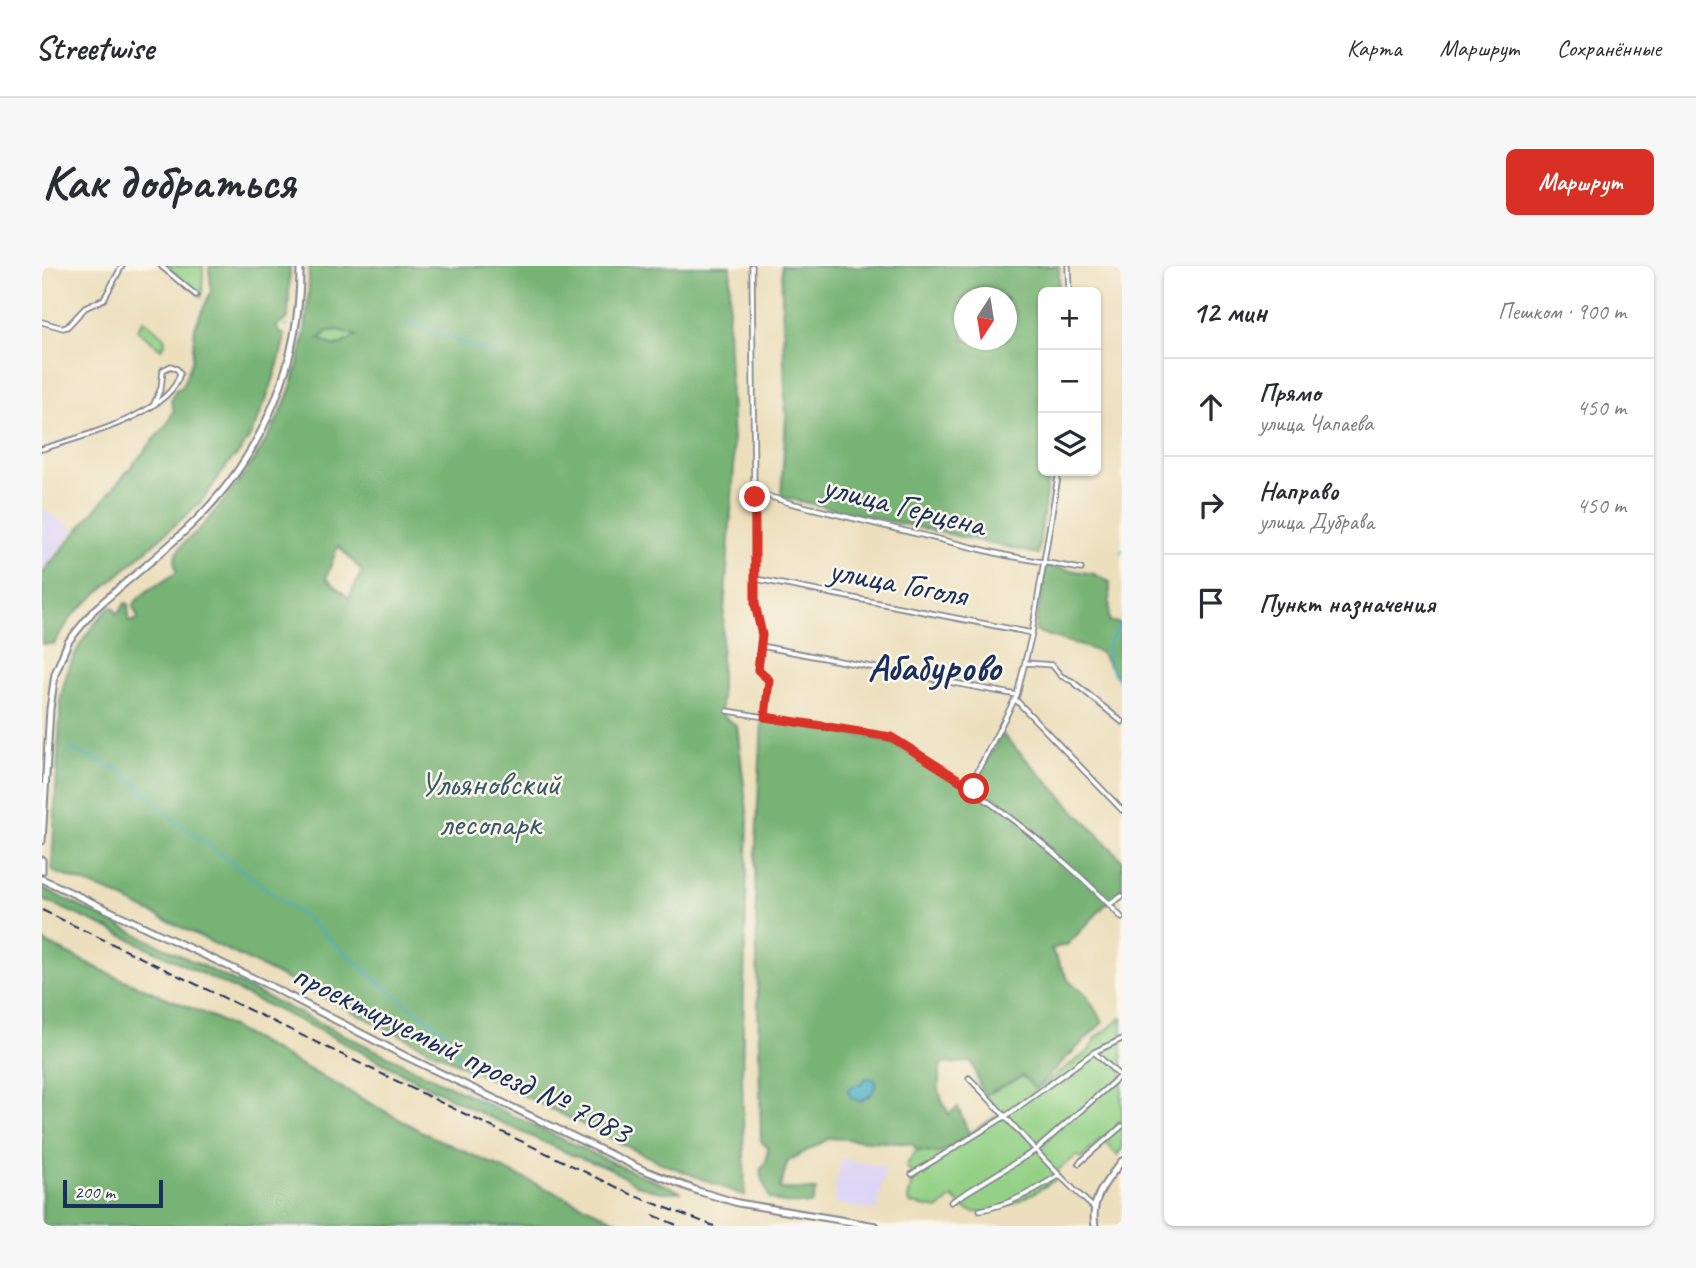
<!DOCTYPE html>
<html lang="ru">
<meta charset="utf-8">
<style>
:root{--surface:#fff;--page:#f7f7f7;--text:#2b2b33;--muted:#7c7c81;--line:#e1e1e2;--accent:#d93025}
body{margin:0;font-family:Caveat,sans-serif;background:var(--page);color:var(--text)}
.controls{position:absolute;right:21px;top:21px;display:grid;overflow:hidden;border-radius:10px;box-shadow:0 2px 5px #0004}
.controls button{width:63px;height:63px;display:grid;place-items:center;padding:0;border:0;border-bottom:2px solid var(--line);background:var(--surface);color:var(--text);font:35px sans-serif}
.compass{position:absolute;left:912px;top:21px;width:63px;height:63px;border-radius:50%;background:var(--surface);box-shadow:0 2px 5px #0004;rotate:192deg}
.scale{position:absolute;left:21px;bottom:18px;width:100px;box-sizing:border-box;padding-left:7px;border:4px solid #1b2f5e;border-top:0;font-size:19px;line-height:24px;white-space:nowrap;color:#1b2f5e;-webkit-text-stroke:5px #fbf7ec;paint-order:stroke}
.stop{position:absolute;width:21px;height:21px;margin:-16px;border:5px solid #d93025;border-radius:50%;background:#fff}
.stop.end{background:#d93025;border-color:#fff;box-shadow:0 2px 7px #0008}
.list{margin:0;padding:0;list-style:none}
h2{display:flex;justify-content:space-between;align-items:center;height:91px;margin:0;padding:0 28px;font-size:30px}
h2 small{font-size:23px;font-weight:400;color:var(--muted)}
.list li{display:grid;grid-template-columns:46px 1fr auto;gap:21px;align-items:center;box-sizing:border-box;height:98px;padding:0 28px;border-top:2px solid var(--line)}
.list b{display:block;font-size:26px;white-space:nowrap}
.list p{margin:0;font-size:23px;white-space:nowrap;color:var(--muted)}
.list em{font-size:23px;font-style:normal;color:var(--muted)}
.icon{flex:none;width:38px;height:38px;fill:none;stroke:currentColor;stroke-width:2;stroke-linecap:round;stroke-linejoin:round}
.map{position:relative;flex:none;width:1080px;height:960px;overflow:hidden;border-radius:10px}
header{display:flex;align-items:center;gap:42px;box-sizing:border-box;height:98px;padding:0 35px;background:var(--surface);border-bottom:2px solid var(--line)}
header strong{font-size:33px}
nav{display:flex;gap:38px;margin-inline-start:auto;font-size:24px}
.intro{display:flex;align-items:center;justify-content:space-between;box-sizing:border-box;height:168px;padding:0 42px}
h1{margin:0;font-size:49px}
.button{padding:18px 32px;border-radius:10px;background:var(--accent);color:#fff;font-size:24px;font-weight:700}
main{display:flex;gap:42px;padding:0 42px}
aside{flex:1;background:var(--surface);border-radius:10px;box-shadow:0 2px 5px #0004}
.map>svg:first-child{display:block}
</style>
<header>
<strong>Streetwise</strong>
<nav><a>Карта</a><a>Маршрут</a><a>Сохранённые</a></nav>
</header>
<div class="intro"><h1>Как добраться</h1><a class="button">Маршрут</a></div>
<main>
<div class="map">
<svg width="1080" height="960" viewBox="0 0 1080 960">
<rect width="100%" height="100%" fill="#fbf7ec"/>
<filter id="ink" filterUnits="userSpaceOnUse"><feTurbulence type="fractalNoise" baseFrequency=".0143" numOctaves="2"/><feDisplacementMap in="SourceGraphic" scale="14" xChannelSelector="R" yChannelSelector="G"/><feConvolveMatrix kernelMatrix="1 2 1 2 8 2 1 2 1" color-interpolation-filters="sRGB"/></filter>
<filter id="wash" filterUnits="userSpaceOnUse"><feTurbulence type="fractalNoise" baseFrequency=".00686" numOctaves="4" result="noise"/><feDisplacementMap in="SourceGraphic" scale="28" xChannelSelector="R" yChannelSelector="G"/><feGaussianBlur stdDeviation="1.57" result="paint"/><feColorMatrix in="noise" values="0 0 0 0 0 0 0 0 0 0 0 0 0 0 0 0 0 1.4 0 .05"/><feComposite in="paint" operator="in"/></filter>
<g filter="url(#wash)">
<rect width="100%" height="100%" fill="#ecdfbd"/>
<path fill="#ddd5f6" d="M 0,243 L 33,263 L 0,305 Z
M 799,893 L 843,901 L 835,945 L 791,937 Z"/>
<path fill="#94d187" stroke="#588072" stroke-width="2" d="M 122,0 L 161,0 L 160,31 Z
M 102,54 L 122,70 L 123,77 L 119,83 L 95,64 Z
M 297,64 L 316,69 L 294,81 L 277,73 L 286,65 Z
M 1080,752 L 1080,883 L 1075,889 L 1060,872 L 1039,893 L 1035,889 L 1016,904 L 1016,912 C 995,925 948,957 924,943 C 919,940 915,935 911,931 L 897,943 L 869,938 L 866,934 L 871,910 L 864,900 L 875,884 L 897,887 L 958,848 L 941,830 L 981,810 L 994,823 L 1047,785 L 1054,772 Z"/>
<path fill="#77b374" stroke="#497169" stroke-width="2" fill-rule="evenodd" d="M 167,0 L 248,0 L 246,52 L 234,61 L 237,66 L 243,69 C 238,97 212,180 189,194 L 159,236 L 30,350 L 12,378 L 0,378 L 0,307 L 126,157 L 132,143 L 129,136 L 133,124 L 140,121 L 150,95 L 153,61 L 169,25 Z
M 267,0 L 689,0 L 686,61 L 692,202 L 679,389 L 679,448 L 695,460 L 706,553 L 700,807 L 703,930 L 615,895 L 67,626 L 12,606 L 10,601 L 19,432 C 25,395 42,367 68,341 L 71,341 L 74,347 L 78,346 L 83,337 L 86,338 L 87,356 L 97,353 L 91,340 C 100,324 120,318 135,306 C 125,283 151,272 164,256 C 233,177 269,107 267,0 ZM 297,64 L 315,70 L 294,81 L 277,73 L 286,65 ZM 296,280 L 320,305 L 307,332 L 284,312 Z
M 739,0 L 1017,0 L 1017,26 L 1001,26 L 1001,205 L 1007,205 L 996,288 L 739,231 L 744,152 ZM 922,32 L 964,32 L 964,74 L 922,74 Z
M 1003,300 L 1052,308 L 1068,316 L 1067,355 L 1080,358 L 1080,419 L 1058,386 L 993,365 Z
M 720,454 L 844,474 L 924,520 L 935,516 L 959,467 L 1080,594 L 1080,627 L 1064,638 L 1026,678 L 1009,683 L 1027,715 L 1044,729 L 1061,756 L 993,823 L 981,810 L 941,830 L 930,796 L 899,798 C 895,821 895,827 907,848 L 916,841 L 928,870 L 897,887 L 875,884 L 870,878 L 788,872 L 746,895 L 738,923 L 774,924 L 769,938 L 741,937 L 727,932 L 718,905 L 724,896 L 726,882 L 719,875 L 713,598 Z
M 0,622 L 397,815 L 582,902 L 640,926 L 619,926 L 595,919 L 567,902 L 530,889 L 430,843 L 279,765 L 65,662 L 0,633 Z
M 0,675 L 70,709 L 173,752 L 384,868 L 587,960 L 197,960 L 197,958 L 183,955 L 182,960 L 0,960 Z"/>
<path fill="#48aec7" stroke="#326e92" stroke-width="2" d="M 824,812 L 830,812 L 834,816 C 832,826 828,831 818,835 L 810,832 L 806,826 L 807,821 L 818,818 Z"/>
<g fill="none" stroke-linecap="round" stroke-linejoin="round">
<path stroke="#48aec7" stroke-width="2" d="M 364,55 L 454,89
M 241,60 L 245,60
M 262,63 L 266,64
M 1079,287 L 1080,284
M 1078,357 L 1064,383 L 1069,403 L 1080,419
M 29,483 L 80,505 L 129,551 L 260,649 L 333,713 L 404,767 L 427,807
M 434,834 L 451,844"/>
</g>
</g>
<g filter="url(#ink)">
<g fill="none" stroke-linecap="round" stroke-linejoin="round">
<defs>
<path id="street" d="M 119,0 L 154,29
M 710,0 L 713,338 L 720,369 L 716,404 L 727,414 L 723,451
M 1026,0 L 1027,26
M 0,56 L 21,62 L 25,61 L 43,42 L 62,33 L 80,0
M 0,183 C 35,172 130,148 138,107 L 135,103 L 129,100 L 121,104 L 119,122 L 112,138
M 713,226 L 748,237 L 962,289 L 1039,303
M 714,313 L 990,367
M 719,380 L 975,429
M 984,397 L 1010,399 L 1019,410 L 1030,415 L 1080,456
M 973,433 L 1080,544
M 686,445 L 849,472 L 858,476 C 938,527 1015,582 1080,652
M 932,523 L 932,512 L 975,429 L 990,367 L 1017,205
M 1068,638 L 1080,630
M 1052,786 L 1080,812
M 927,812 C 969,854 1006,902 1051,941
M 1037,897 L 1080,860
M 870,908 L 964,850 L 1052,786 L 1080,773
M 909,936 L 994,884 L 1078,810
M 938,944 C 968,939 991,925 1017,909"/>
<path id="secondary" d="M 0,575 L 8,443 L 13,408 L 26,376 L 52,344 C 87,312 127,283 160,248 C 224,182 259,92 258,0
M 0,594 L 0,605
M 0,613 L 224,718 L 363,790 L 599,903 L 656,925 L 696,937 L 834,960
M 1053,960 C 1048,933 1064,915 1080,895"/>
</defs>
<use href="#street" stroke="#84878e" stroke-width="7"/>
<use href="#secondary" stroke="#84878e" stroke-width="9"/>
<use href="#street" stroke="#fff" stroke-width="3.5"/>
<use href="#secondary" stroke="#fff" stroke-width="5"/>
<path stroke="#1b2f5e" stroke-width="2" stroke-dasharray="10 5" stroke-linecap="butt" d="M 0,644 L 593,930 L 672,960
M 611,949 L 637,960"/>
</g>
</g>
<g fill="none" stroke-linecap="round" stroke-linejoin="round" filter="url(#ink)">
<path stroke="#d93025" stroke-width="9" d="M 713,231 L 713,338 L 720,369 L 716,404 L 727,414 L 723,451 L 849,471 L 932,523"/>
</g>
<g text-anchor="middle" dominant-baseline="central" stroke-width="5" stroke-linejoin="round" paint-order="stroke">
<g font-size="35" fill="#1b2f5e" stroke="#fbf7ec">
<text transform="translate(862 239) rotate(14)">улица Герцена</text>
<text transform="translate(856 316) rotate(11)">улица Гоголя</text>
<text transform="translate(420 787) rotate(26)">проектируемый проезд № 7083</text>
</g>
<g font-size="35" fill="#395868" stroke="#fbf7ec">
<text x="448" y="517">Ульяновский<tspan x="448" dy="40">лесопарк</tspan></text>
</g>
<g font-size="38" font-weight="bold" fill="#1b2f5e" stroke="#fbf7ec">
<text x="892" y="401">Абабурово</text>
</g>
</g>
</svg>
<div class="controls">
<button>+</button>
<button>−</button>
<button><svg class="icon" aria-label="layers" viewBox="0 0 24 24"><path d="M12 4l9 5-9 5-9-5zM3 14l9 5 9-5"/></svg></button>
</div>
<svg class="compass" viewBox="-18 -18 36 36"><path d="M0-13l5 13h-10z" fill="#e53935"/><path d="M0 13l5-13h-10z" fill="#7c7c81"/></svg>
<div class="scale">200 m</div>
<div class="stop" style="left:932px;top:523px"></div>
<div class="stop end" style="left:713px;top:231px"></div>
</div>
<aside>
<h2>12 мин<small>Пешком · 900 m</small></h2>
<ul class="list">
<li><svg class="icon" aria-label="ahead" viewBox="0 0 24 24"><path d="M12 20V5M6 11l6-6 6 6"/></svg><div><b>Прямо</b><p>улица Чапаева</p></div><em>450 m</em></li>
<li><svg class="icon" aria-label="right" viewBox="0 0 24 24"><path d="M7 20v-9h11M14 6l5 5-5 5"/></svg><div><b>Направо</b><p>улица Дубрава</p></div><em>450 m</em></li>
<li><svg class="icon" aria-label="arrive" viewBox="0 0 24 24"><path d="M6 21V4h12l-3 4 3 4H6"/></svg><div><b>Пункт назначения</b></div></li>
</ul>
</aside>
</main>
